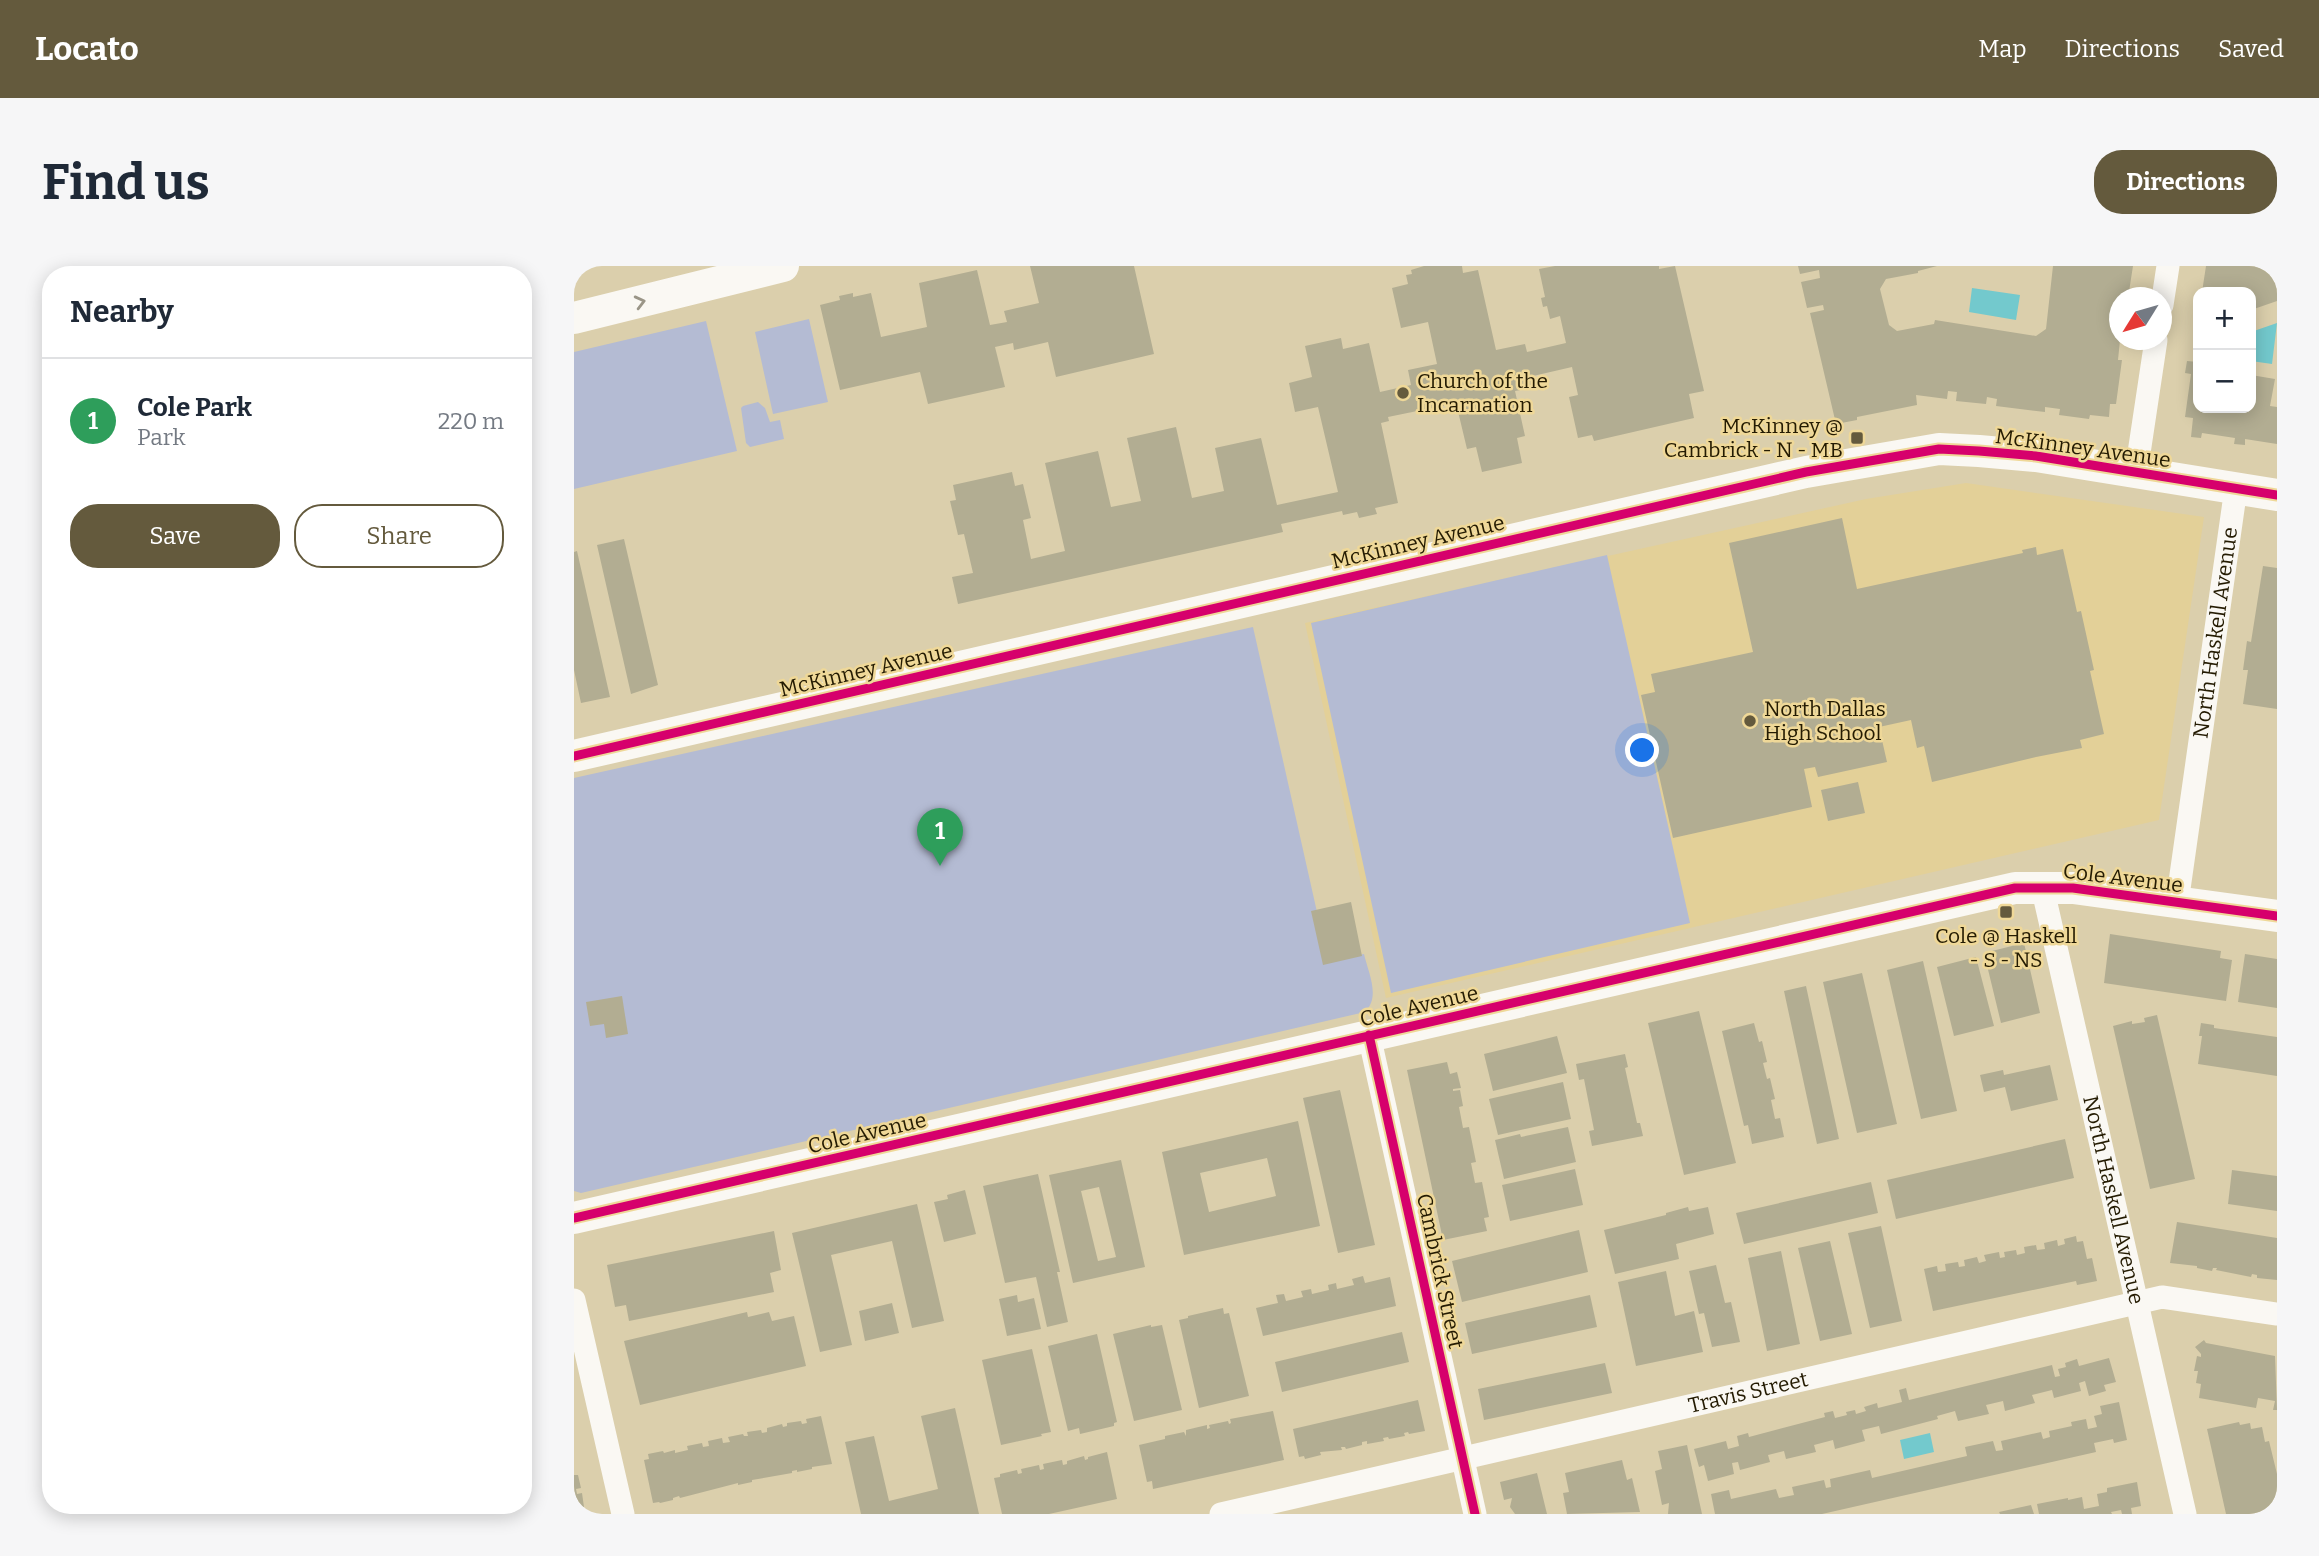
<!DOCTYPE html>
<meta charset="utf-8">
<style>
:root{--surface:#fff;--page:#f6f6f7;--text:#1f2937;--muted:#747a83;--line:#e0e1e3;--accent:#645a3d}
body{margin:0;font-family:Bitter,serif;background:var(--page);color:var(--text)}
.controls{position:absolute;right:21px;top:21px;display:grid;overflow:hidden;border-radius:14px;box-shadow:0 4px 18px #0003}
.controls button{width:63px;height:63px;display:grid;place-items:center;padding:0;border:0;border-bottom:2px solid var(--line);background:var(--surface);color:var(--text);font:35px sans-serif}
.compass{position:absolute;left:1535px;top:21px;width:63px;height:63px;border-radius:50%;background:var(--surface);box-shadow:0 4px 18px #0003;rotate:233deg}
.you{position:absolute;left:1069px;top:485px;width:24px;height:24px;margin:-18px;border:5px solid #fff;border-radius:50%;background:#1a73e8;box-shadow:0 0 0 10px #1a73e833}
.badge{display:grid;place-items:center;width:46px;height:46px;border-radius:50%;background:var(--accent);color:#fff;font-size:23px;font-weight:700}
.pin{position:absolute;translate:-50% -58px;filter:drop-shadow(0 2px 4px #0008)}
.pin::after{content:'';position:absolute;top:37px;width:24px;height:21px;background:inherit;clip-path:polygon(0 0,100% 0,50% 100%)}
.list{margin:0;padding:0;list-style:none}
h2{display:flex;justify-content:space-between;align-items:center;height:91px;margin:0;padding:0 28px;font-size:30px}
h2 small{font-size:23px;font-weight:400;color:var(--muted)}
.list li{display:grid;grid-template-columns:46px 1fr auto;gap:21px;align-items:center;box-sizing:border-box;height:126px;padding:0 28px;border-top:2px solid var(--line)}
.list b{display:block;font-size:26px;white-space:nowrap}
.list p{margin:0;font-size:23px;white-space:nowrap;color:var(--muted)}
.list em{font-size:23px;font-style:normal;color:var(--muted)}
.actions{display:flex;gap:14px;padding:21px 28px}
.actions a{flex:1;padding:16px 0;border:2px solid var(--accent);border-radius:28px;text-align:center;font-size:24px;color:var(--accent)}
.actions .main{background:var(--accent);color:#fff}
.map{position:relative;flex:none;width:1703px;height:1248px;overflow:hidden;border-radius:28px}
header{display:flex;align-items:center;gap:42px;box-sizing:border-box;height:98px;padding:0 35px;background:var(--accent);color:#fff}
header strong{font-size:33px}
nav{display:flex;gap:38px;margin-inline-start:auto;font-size:24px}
.intro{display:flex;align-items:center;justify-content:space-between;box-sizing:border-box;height:168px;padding:0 42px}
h1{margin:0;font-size:49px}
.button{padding:18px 32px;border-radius:28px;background:var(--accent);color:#fff;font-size:24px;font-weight:700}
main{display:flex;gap:42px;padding:0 42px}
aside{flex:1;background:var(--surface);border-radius:28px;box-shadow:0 4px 18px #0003}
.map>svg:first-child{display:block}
</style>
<header>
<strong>Locato</strong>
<nav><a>Map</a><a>Directions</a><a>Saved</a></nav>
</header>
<div class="intro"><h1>Find us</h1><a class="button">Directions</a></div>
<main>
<aside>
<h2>Nearby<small></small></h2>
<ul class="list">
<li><span class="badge" style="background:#2e9e5b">1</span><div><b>Cole Park</b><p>Park</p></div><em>220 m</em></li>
</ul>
<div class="actions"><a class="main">Save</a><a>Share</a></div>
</aside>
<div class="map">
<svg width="1703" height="1248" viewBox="0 0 1703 1248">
<rect width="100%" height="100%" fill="#dbcfac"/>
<path fill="#e3d098" d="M 1392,217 L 1630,251 L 1585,554 L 812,732 L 731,357 L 1292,233 Z"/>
<path fill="#b4bbd3" d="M 235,53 L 254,136 L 199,148 L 181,66 Z
M 132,55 L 163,185 L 0,223 L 0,86 Z
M 184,136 L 191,142 L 196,156 L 206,154 L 210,173 L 176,181 L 172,177 L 167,142 L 169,140 Z
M 1033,289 L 1116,657 L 817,727 L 737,357 Z
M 679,361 L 754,695 L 790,688 C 794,706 807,731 791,746 L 7,927 L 0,925 L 0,512 Z"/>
<path fill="#73c9cd" d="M 1398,22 L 1446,29 L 1442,54 L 1395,46 Z
M 1703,57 L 1698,98 L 1677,95 L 1677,66 Z
M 1356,1167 L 1360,1186 L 1330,1193 L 1326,1174 Z"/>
<path fill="#b2ad92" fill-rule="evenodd" d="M 456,0 L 560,0 L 580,88 L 482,111 L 474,76 L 440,84 L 439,77 L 421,81 L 431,121 L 354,138 L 346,106 L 266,124 L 246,39 L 266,34 L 265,30 L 279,27 L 279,31 L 297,27 L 307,71 L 353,61 L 345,17 L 403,4 L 416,59 L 433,56 L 430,45 L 465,37 Z
M 850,0 L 888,0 L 889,7 L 904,4 L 922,84 L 951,78 L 953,86 L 992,77 L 986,50 L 976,53 L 973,40 L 969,41 L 967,32 L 971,31 L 965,3 L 981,0 L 1085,0 L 1085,3 L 1101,0 L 1130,125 L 1115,128 L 1120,152 L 1020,175 L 1018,169 L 1004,172 L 995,131 L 1004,129 L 998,101 L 959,110 L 962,121 L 941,125 L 951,170 L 943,172 L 948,197 L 908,206 L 902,181 L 893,183 L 882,137 L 814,151 L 815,155 L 807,157 L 824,237 L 801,242 L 803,248 L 785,252 L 783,246 L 769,249 L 768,245 L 707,258 L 709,266 L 384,338 L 378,311 L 399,307 L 390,268 L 384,269 L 376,235 L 382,234 L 379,219 L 438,206 L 441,220 L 449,218 L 457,252 L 449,254 L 457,293 L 491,285 L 471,197 L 524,185 L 537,241 L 567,235 L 553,172 L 602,161 L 618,232 L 650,225 L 641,182 L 687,172 L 703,239 L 764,226 L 744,141 L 721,146 L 715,117 L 738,111 L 731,80 L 767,72 L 769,83 L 795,77 L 806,126 L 837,119 L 834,104 L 863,98 L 854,56 L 827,62 L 818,22 L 834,18 L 832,9 L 838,8 L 837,4 Z
M 1224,0 L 1363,0 L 1344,5 L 1344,7 L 1312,13 L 1306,23 L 1315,59 L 1323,65 L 1360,58 L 1361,54 L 1462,70 L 1472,63 L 1479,0 L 1559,0 L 1554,32 L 1546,32 L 1546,74 L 1544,94 L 1548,94 L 1542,138 L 1536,138 L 1535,151 L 1516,149 L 1515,153 L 1485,149 L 1486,143 L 1471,141 L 1471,146 L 1422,140 L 1423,133 L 1413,131 L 1412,138 L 1382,135 L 1383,126 L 1374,125 L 1373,133 L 1342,129 L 1343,139 L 1283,151 L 1283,154 L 1262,158 L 1236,47 L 1250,44 L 1249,39 L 1233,42 L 1227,16 L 1246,12 L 1245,4 L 1226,8 Z
M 1632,0 L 1703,0 L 1703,35 L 1677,44 L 1677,26 L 1628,26 Z
M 1613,95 L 1624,96 L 1624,142 L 1677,142 L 1677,109 L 1701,113 L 1696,140 L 1703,141 L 1703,178 L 1671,173 L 1671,179 L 1660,178 L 1661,172 L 1628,167 L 1627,172 L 1617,171 L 1619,152 L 1611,151 L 1617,108 L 1611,107 Z
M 1268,252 L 1283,323 L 1449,287 L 1448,284 L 1462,281 L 1463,289 L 1489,283 L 1503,346 L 1507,345 L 1520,404 L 1516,405 L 1530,468 L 1506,474 L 1508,482 L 1462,491 L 1358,516 L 1350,480 L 1343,482 L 1337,454 L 1305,461 L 1313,496 L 1244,511 L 1241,501 L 1230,503 L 1238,541 L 1099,572 L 1067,429 L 1081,426 L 1077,408 L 1179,386 L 1155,277 Z
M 50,273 L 84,419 L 57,428 L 23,279 Z
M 3,285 L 36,431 L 7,437 L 0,404 L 0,286 Z
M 1689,300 L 1703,302 L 1703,443 L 1669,438 L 1674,404 L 1669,404 L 1673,375 L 1677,376 Z
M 1284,516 L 1291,547 L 1254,555 L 1247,524 Z
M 777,636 L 788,690 L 749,699 L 737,645 Z
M 1536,668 L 1647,685 L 1646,692 L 1658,694 L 1652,735 L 1530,717 Z
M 1450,677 L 1466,747 L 1427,757 L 1410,687 Z
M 1671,688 L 1703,693 L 1703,742 L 1664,736 Z
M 1402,691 L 1420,760 L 1380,770 L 1363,701 Z
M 1349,695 L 1383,845 L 1347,853 L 1313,704 Z
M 1288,707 L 1323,858 L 1283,867 L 1249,716 Z
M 1232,720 L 1265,873 L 1243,878 L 1210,725 Z
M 48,730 L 54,768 L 32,772 L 30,758 L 16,760 L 12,736 Z
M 1125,745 L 1162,897 L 1110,909 L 1074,757 Z
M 1583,749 L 1621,913 L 1576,923 L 1539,760 L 1558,755 L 1558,758 L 1571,756 L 1570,752 Z
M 1180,757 L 1185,776 L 1188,775 L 1193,796 L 1189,797 L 1193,813 L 1196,812 L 1201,833 L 1197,834 L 1201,853 L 1206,852 L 1210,871 L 1178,878 L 1174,859 L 1170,860 L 1148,765 Z
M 1627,757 L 1640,759 L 1640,762 L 1703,771 L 1703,810 L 1624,798 L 1628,770 L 1625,770 Z
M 983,770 L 993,807 L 919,825 L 910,788 Z
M 1051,788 L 1054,801 L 1051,802 L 1063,857 L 1066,857 L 1069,870 L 1018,880 L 1015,865 L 1020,864 L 1010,813 L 1005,814 L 1002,798 Z
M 873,796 L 876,808 L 883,806 L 887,822 L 879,823 L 879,825 L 886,824 L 889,840 L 885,841 L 889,862 L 895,861 L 902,896 L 897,897 L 901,917 L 908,916 L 915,951 L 910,952 L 913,965 L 869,974 L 833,804 Z
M 1476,799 L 1484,834 L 1437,845 L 1431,821 L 1410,826 L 1406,809 L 1429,804 L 1430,809 Z
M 989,816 L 997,853 L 924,869 L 915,833 Z
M 766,824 L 801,979 L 764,987 L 729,832 Z
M 724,855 L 746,960 L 610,989 L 588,886 ZM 693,892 L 702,930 L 635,946 L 626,907 Z
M 994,861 L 1002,896 L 930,913 L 921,874 L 946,868 L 947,871 Z
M 1491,873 L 1500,912 L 1322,953 L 1313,914 Z
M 547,894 L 571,1001 L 499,1017 L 475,909 ZM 525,921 L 542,991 L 524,995 L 507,925 Z
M 1001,903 L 1009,939 L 936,955 L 928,919 Z
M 1658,904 L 1703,910 L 1703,945 L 1654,938 Z
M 464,908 L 486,1006 L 483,1006 L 494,1056 L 473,1061 L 462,1011 L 431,1017 L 409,920 Z
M 1297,916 L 1304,947 L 1170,978 L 1162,947 Z
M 391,924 L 402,968 L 370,976 L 360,936 L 374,933 L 373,929 Z
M 343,938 L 370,1055 L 338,1062 L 318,975 L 257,989 L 278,1079 L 246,1086 L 218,967 Z
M 1114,941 L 1115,945 L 1134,941 L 1140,968 L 1102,978 L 1105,993 L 1041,1008 L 1030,964 L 1092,949 L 1092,947 Z
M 1603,956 L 1703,972 L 1703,1014 L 1683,1012 L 1683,1009 L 1678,1008 L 1677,1011 L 1642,1004 L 1643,1002 L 1639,1002 L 1638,1005 L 1623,1002 L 1623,1000 L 1596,997 Z
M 1307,960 L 1328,1055 L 1296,1062 L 1274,967 Z
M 1005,964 L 1014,1006 L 888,1036 L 878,995 Z
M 200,965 L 207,1004 L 196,1007 L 200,1026 L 55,1055 L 52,1039 L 41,1041 L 33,999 Z
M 1502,970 L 1503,976 L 1509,975 L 1513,993 L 1518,992 L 1523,1015 L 1503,1019 L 1502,1015 L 1359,1045 L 1350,1003 L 1363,1000 L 1364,1006 L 1372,1005 L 1371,998 L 1384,996 L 1385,1001 L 1391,1000 L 1390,994 L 1403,991 L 1405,997 L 1412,995 L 1410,989 L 1425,986 L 1426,992 L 1431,991 L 1430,986 L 1442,984 L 1443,989 L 1451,987 L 1450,981 L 1462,979 L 1463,984 L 1471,983 L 1470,977 L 1483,974 L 1484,980 L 1491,978 L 1490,973 Z
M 1256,975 L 1278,1068 L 1246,1075 L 1224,982 Z
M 1207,985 L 1226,1078 L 1193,1085 L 1174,992 Z
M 1142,999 L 1151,1037 L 1157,1036 L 1166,1076 L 1138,1081 L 1130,1047 L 1125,1048 L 1115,1005 Z
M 1092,1005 L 1101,1050 L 1120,1045 L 1129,1086 L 1062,1100 L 1044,1016 Z
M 789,1010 L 791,1017 L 816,1011 L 822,1040 L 689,1070 L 682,1042 L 704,1037 L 702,1029 L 710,1028 L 712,1035 L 729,1031 L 727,1025 L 737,1023 L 738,1028 L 755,1024 L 754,1019 L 762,1017 L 763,1023 L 780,1019 L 778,1013 Z
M 443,1029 L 444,1036 L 460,1032 L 467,1063 L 433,1070 L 425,1033 Z
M 1016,1029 L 1023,1061 L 898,1088 L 891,1057 Z
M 318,1037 L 325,1067 L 291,1075 L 285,1045 Z
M 649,1042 L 650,1048 L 655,1047 L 675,1130 L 625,1142 L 605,1054 L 614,1052 L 614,1050 Z
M 173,1046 L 174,1051 L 195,1046 L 198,1055 L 220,1050 L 232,1100 L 66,1139 L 50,1075 Z
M 577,1059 L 577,1061 L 588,1059 L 608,1144 L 560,1155 L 539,1068 Z
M 828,1066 L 835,1096 L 708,1126 L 701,1096 Z
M 523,1068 L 543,1156 L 540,1157 L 540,1160 L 506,1168 L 505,1162 L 494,1165 L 474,1080 Z
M 1630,1074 L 1632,1077 L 1701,1090 L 1703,1144 L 1699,1144 L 1701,1135 L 1684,1132 L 1682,1142 L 1625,1132 L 1627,1118 L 1622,1117 L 1624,1105 L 1620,1105 L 1623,1090 L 1627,1091 L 1627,1088 L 1621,1081 Z
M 458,1083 L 477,1166 L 467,1168 L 468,1170 L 427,1179 L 408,1094 Z
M 1535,1092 L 1542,1116 L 1530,1119 L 1532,1125 L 1515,1130 L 1511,1115 L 1505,1117 L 1507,1125 L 1480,1132 L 1478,1124 L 1458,1129 L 1461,1137 L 1431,1145 L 1429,1135 L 1412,1139 L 1415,1148 L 1384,1155 L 1381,1145 L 1363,1150 L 1364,1153 L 1307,1168 L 1305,1160 L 1288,1164 L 1291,1175 L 1261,1183 L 1259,1174 L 1240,1179 L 1242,1186 L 1212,1193 L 1210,1185 L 1194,1189 L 1196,1196 L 1166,1204 L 1164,1196 L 1158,1197 L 1160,1208 L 1134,1215 L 1130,1199 L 1125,1201 L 1120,1183 L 1152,1175 L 1154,1183 L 1165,1180 L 1163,1170 L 1174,1167 L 1175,1171 L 1251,1151 L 1250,1147 L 1259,1145 L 1261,1152 L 1273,1149 L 1272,1146 L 1281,1144 L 1282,1148 L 1292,1145 L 1290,1141 L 1303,1137 L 1304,1142 L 1328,1136 L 1325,1124 L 1332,1122 L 1335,1134 L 1478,1099 L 1481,1111 L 1486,1110 L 1484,1103 L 1492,1101 L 1491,1097 L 1503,1093 L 1505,1100 Z
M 1031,1097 L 1038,1127 L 910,1154 L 904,1123 Z
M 844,1134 L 851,1165 L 835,1168 L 834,1166 L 830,1167 L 831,1170 L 815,1173 L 814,1171 L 809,1172 L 810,1175 L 793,1178 L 793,1175 L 788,1176 L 788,1179 L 772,1183 L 771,1181 L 767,1181 L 768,1184 L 746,1186 L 747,1189 L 731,1193 L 730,1190 L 725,1191 L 719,1163 Z
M 1545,1136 L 1553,1174 L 1540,1177 L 1539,1173 L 1520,1177 L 1522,1186 L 1248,1248 L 1141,1248 L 1137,1228 L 1155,1224 L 1157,1233 L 1202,1223 L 1205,1232 L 1220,1229 L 1218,1221 L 1250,1214 L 1252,1222 L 1257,1221 L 1256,1213 L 1296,1204 L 1298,1212 L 1393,1190 L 1391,1181 L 1419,1175 L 1422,1185 L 1429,1184 L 1427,1175 L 1467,1166 L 1469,1173 L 1476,1171 L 1475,1165 L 1498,1160 L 1497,1156 L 1512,1153 L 1514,1163 L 1523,1161 L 1520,1150 L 1528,1148 L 1526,1140 Z
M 381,1142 L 405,1248 L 287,1248 L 271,1176 L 300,1170 L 315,1235 L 364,1223 L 347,1150 Z
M 699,1145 L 710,1194 L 579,1223 L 578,1215 L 573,1216 L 565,1179 L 591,1173 L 591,1170 L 610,1166 L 612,1170 L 612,1164 L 633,1159 L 633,1163 L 636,1162 L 635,1159 L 654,1155 L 655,1158 L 657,1157 L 656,1153 Z
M 247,1150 L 258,1198 L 238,1201 L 238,1203 L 223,1206 L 223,1204 L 218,1205 L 218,1207 L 178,1214 L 178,1216 L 164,1219 L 164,1217 L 106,1232 L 105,1230 L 99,1232 L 99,1234 L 86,1237 L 85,1236 L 79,1237 L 70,1194 L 75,1193 L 74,1188 L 89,1185 L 90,1187 L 101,1184 L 101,1187 L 114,1184 L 113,1180 L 128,1177 L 129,1181 L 135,1180 L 134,1175 L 148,1172 L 149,1177 L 156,1176 L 154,1171 L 169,1168 L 170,1170 L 174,1170 L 173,1166 L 187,1164 L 188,1167 L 193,1166 L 193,1162 L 208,1158 L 209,1161 L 213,1160 L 213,1157 L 227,1155 L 228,1158 L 233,1157 L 232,1153 Z
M 1665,1156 L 1666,1159 L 1676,1157 L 1677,1163 L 1688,1161 L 1691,1176 L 1695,1175 L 1703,1208 L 1703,1248 L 1652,1248 L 1633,1163 Z
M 1113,1179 L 1128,1248 L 1094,1248 L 1095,1237 L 1088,1239 L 1081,1205 L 1088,1203 L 1084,1185 Z
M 533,1186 L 543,1233 L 475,1248 L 428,1248 L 420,1212 L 426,1211 L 426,1208 L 443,1204 L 444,1208 L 448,1207 L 447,1203 L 465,1199 L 466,1204 L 470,1203 L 469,1198 L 488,1194 L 489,1199 L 493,1198 L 493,1195 L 510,1190 L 511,1194 L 514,1193 L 514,1191 Z
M 1048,1194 L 1053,1214 L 1058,1212 L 1066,1246 L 993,1248 L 989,1227 L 995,1226 L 991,1207 Z
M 963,1207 L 973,1248 L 941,1248 L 936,1241 L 938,1232 L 930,1234 L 926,1216 Z
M 0,1209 L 4,1209 L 7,1222 L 2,1223 L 3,1228 L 8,1227 L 10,1241 L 6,1242 L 7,1248 L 0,1248 Z
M 1563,1216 L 1567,1240 L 1557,1242 L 1558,1248 L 1548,1248 L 1547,1244 L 1537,1246 L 1538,1248 L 1465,1248 L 1463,1238 L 1494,1232 L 1494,1234 L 1508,1231 L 1510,1243 L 1525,1240 L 1523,1228 L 1533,1226 L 1533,1222 Z
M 1457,1239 L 1460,1248 L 1426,1248 L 1425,1246 Z"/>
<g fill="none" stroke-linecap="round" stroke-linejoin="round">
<g stroke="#faf8f3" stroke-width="23">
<path d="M 1588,39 L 1594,0"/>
<path d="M 1562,207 L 1582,74"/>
<path id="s1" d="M 1468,620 L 1611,1248"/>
<path id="s2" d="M 1603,637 L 1662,222"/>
<path d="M 795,769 L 901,1248"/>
<path d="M 0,1034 L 49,1248"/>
<path id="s3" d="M 647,1248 L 1588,1031 L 1703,1048"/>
</g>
<path stroke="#faf8f3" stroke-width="32" d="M 0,52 L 209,0
M 0,490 L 1232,206 L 1365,183 L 1405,185 L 1462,190 L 1703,229
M 0,952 L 1441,622 L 1499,622 L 1703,650"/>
<defs>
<path id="cycleway" d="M 0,490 L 1232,206 L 1365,183 L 1405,185 L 1462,190 L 1703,229
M 795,769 L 901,1248
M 0,952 L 1441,622 L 1499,622 L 1703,650"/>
</defs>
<use href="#cycleway" stroke="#efd898" stroke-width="13"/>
<use href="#cycleway" stroke="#d6006c" stroke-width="9"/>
</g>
<defs><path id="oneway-chevron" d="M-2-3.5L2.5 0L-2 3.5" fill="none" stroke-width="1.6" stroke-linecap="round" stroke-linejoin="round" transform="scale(1.75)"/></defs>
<use stroke="#9a9587" href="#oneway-chevron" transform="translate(66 36) rotate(-14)"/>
<g fill="#645a3d" stroke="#efd898" stroke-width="2.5">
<circle cx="829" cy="127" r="7"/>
<rect x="1276" y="165" width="14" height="14" rx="3.5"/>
<circle cx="1176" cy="455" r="7"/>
<rect x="1425" y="639" width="14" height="14" rx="3.5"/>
</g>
<g text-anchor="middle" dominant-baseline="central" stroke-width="5" stroke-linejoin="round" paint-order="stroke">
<g font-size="21" fill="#241b02" stroke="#efd898" text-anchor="start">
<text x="843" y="115">Church of the<tspan x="843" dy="24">Incarnation</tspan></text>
<text x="1269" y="160" text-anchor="end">McKinney @<tspan x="1269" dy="24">Cambrick - N - MB</tspan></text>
<text x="1190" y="443">North Dallas<tspan x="1190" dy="24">High School</tspan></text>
<text x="1432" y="670" text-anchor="middle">Cole @ Haskell<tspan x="1432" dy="24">- S - NS</tspan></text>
</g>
<g font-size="21" fill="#241b02" stroke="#efd898">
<text transform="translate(1509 182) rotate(8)">McKinney Avenue</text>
<text transform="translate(844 276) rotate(-13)">McKinney Avenue</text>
<text stroke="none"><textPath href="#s2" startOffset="273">North Haskell Avenue</textPath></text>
<text transform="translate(292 404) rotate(-13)">McKinney Avenue</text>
<text transform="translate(1549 612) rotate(7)">Cole Avenue</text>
<text transform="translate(845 740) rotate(-13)">Cole Avenue</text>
<text transform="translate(293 867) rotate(-13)">Cole Avenue</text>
<text stroke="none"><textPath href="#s1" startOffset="322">North Haskell Avenue</textPath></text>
<text transform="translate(866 1005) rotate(78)">Cambrick Street</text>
<text stroke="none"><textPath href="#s3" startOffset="541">Travis Street</textPath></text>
</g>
</g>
</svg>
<div class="controls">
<button>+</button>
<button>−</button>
</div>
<svg class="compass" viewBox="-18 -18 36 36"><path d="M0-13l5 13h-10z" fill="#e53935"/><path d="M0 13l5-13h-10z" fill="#747a83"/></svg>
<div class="you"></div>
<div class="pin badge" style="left:366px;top:600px;background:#2e9e5b">1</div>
</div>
</main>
